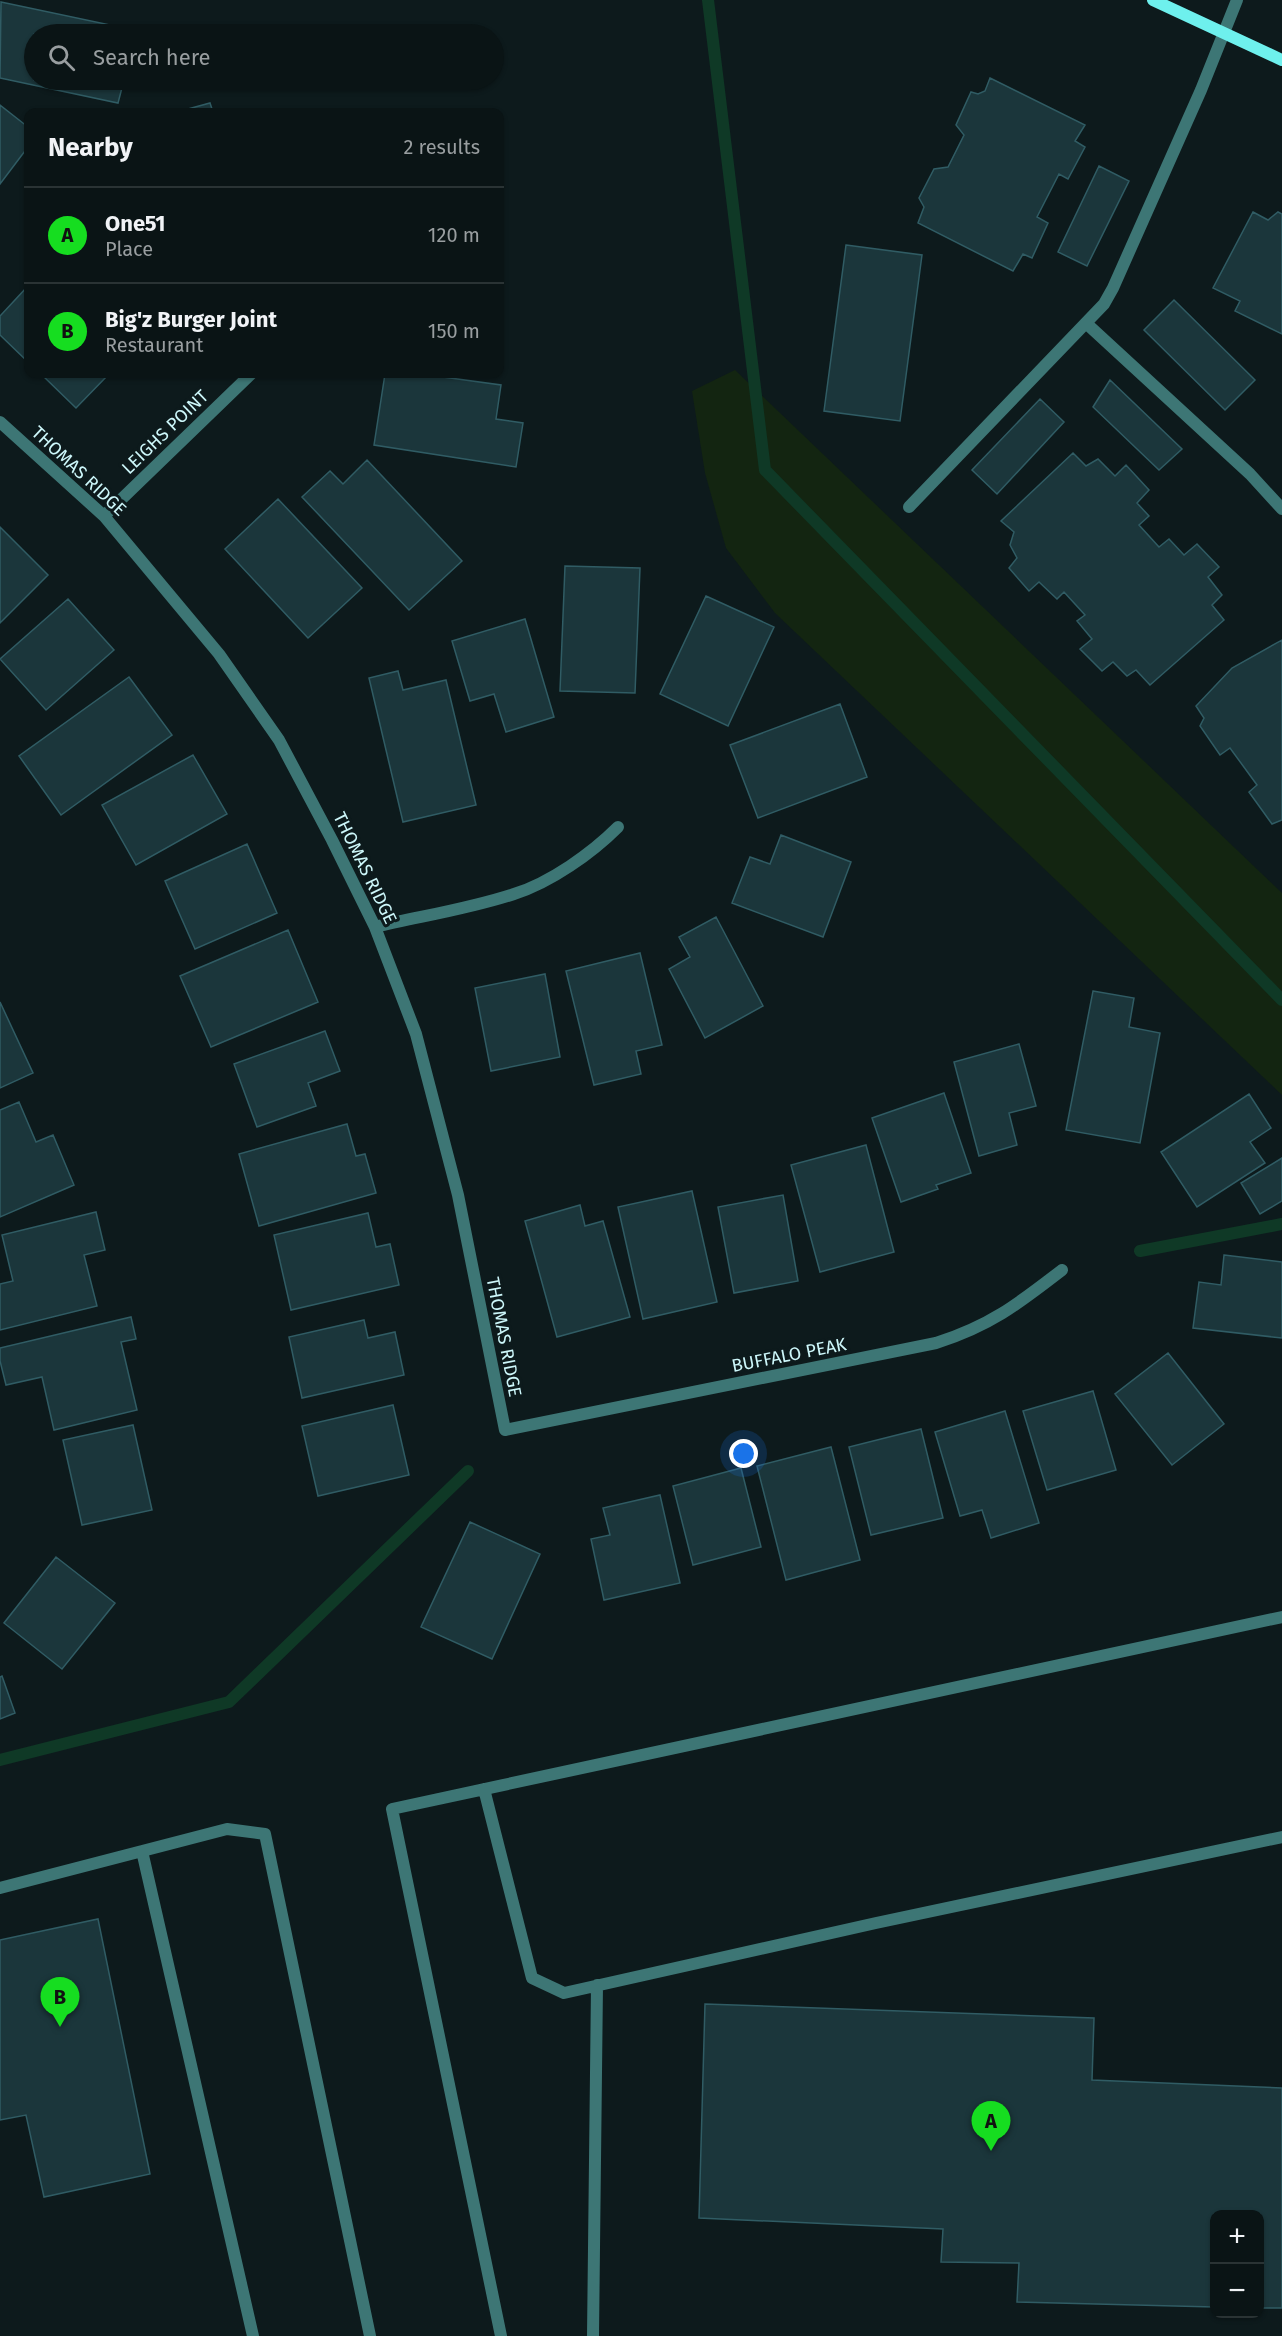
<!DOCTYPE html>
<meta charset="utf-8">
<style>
:root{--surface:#0a1415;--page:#182122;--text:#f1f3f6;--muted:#999ea0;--line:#2a3334;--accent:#16dd20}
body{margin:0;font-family:"Fira Sans",sans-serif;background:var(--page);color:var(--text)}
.controls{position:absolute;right:18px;bottom:18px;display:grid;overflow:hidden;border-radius:12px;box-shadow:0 2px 4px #0004}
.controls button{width:54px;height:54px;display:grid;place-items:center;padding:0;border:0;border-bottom:2px solid var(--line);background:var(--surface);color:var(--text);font:30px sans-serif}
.you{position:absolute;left:744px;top:1454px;width:21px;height:21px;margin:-15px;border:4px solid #fff;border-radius:50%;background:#1a73e8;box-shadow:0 0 0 9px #1a73e833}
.badge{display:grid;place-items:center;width:39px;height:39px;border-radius:50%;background:var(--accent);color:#111;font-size:20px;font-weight:700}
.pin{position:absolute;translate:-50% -50px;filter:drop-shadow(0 2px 3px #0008)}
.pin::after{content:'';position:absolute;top:32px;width:21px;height:18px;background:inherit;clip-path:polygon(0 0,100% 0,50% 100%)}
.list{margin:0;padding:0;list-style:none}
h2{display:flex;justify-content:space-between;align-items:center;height:78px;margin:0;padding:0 24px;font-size:26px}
h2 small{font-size:20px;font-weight:400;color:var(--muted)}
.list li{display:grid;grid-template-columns:39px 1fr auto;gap:18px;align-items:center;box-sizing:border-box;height:96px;padding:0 24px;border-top:2px solid var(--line)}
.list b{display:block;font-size:22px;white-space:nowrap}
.list p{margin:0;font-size:20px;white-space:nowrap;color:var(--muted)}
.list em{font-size:20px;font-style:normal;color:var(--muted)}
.icon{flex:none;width:33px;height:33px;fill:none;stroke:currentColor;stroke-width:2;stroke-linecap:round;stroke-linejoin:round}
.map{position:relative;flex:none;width:1282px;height:2336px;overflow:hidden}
.search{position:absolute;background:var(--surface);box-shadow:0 2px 4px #0004;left:24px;top:24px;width:480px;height:66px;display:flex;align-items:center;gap:15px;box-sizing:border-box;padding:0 21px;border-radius:33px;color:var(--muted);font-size:22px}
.panel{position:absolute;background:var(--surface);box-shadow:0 2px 4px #0004;left:24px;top:108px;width:480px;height:270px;border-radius:12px}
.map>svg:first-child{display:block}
</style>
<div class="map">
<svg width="1282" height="2336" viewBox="0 0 1282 2336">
<rect width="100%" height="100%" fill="#0d1a1c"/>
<path fill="#132511" d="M 735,370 L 1282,893 L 1282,1095 L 775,613 L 726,548 L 705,473 L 692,391 Z"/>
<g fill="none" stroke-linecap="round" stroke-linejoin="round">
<path stroke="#0f3926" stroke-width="12" d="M 708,0 L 765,470 L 1282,1000
M 1140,1251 L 1282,1224
M 0,1760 L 229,1702 L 468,1471"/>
</g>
<path fill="#1b363b" stroke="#305c64" stroke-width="1.5" d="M 1,2 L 115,26 L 113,34 L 34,34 L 34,80 L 124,80 L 118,103 L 0,78 Z
M 990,78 L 1085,125 L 1075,141 L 1085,147 L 1068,179 L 1059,174 L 1037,217 L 1048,223 L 1032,258 L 1023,254 L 1013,271 L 918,223 L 924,207 L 919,198 L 934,169 L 948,167 L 964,135 L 956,125 L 971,92 L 978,94 L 985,91 Z
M 210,103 L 213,112 L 177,112 Z
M 0,105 L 28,127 L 28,147 L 0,184 Z
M 1099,166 L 1129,181 L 1087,266 L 1058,252 Z
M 1253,212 L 1268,220 L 1278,212 L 1282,214 L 1282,334 L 1235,311 L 1240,301 L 1213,288 Z
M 846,245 L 922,255 L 900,421 L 824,411 Z
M 28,286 L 28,362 L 0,335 L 0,316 Z
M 1174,300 L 1255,380 L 1225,410 L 1144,330 Z
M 41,374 L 109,374 L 76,408 Z
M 385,374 L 421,374 L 501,385 L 496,419 L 523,423 L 516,467 L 374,445 Z
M 1110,380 L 1182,449 L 1159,470 L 1093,407 Z
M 1040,399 L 1064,422 L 997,494 L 972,470 Z
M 1073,453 L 1086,466 L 1098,459 L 1115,476 L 1126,465 L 1149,490 L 1137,503 L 1149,516 L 1139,525 L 1159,547 L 1169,539 L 1184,555 L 1197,544 L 1219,567 L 1208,577 L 1222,595 L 1212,605 L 1224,620 L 1150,685 L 1136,670 L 1127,676 L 1113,662 L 1102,671 L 1080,649 L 1092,639 L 1077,621 L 1085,615 L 1064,592 L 1057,599 L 1039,582 L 1029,591 L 1009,568 L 1017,558 L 1010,545 L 1014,532 L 1001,521 Z
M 367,460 L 462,561 L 409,610 L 302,497 L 330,471 L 343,484 Z
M 278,499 L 362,588 L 308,638 L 225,549 Z
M 0,527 L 48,575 L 0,623 Z
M 565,566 L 640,568 L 635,693 L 560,691 Z
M 706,596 L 774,627 L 728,726 L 660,694 Z
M 68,599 L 114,650 L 46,710 L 0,659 Z
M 525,619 L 554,717 L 506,732 L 494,694 L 470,701 L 452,641 Z
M 1282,640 L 1282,820 L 1272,824 L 1249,792 L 1257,785 L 1230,748 L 1220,755 L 1200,726 L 1204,718 L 1196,706 L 1232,668 Z
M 398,671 L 403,690 L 446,680 L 476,805 L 403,822 L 369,678 Z
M 129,677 L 172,735 L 61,815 L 19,756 Z
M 840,704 L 867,777 L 758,818 L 730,745 Z
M 193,755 L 227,814 L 136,865 L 102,805 Z
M 781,835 L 851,862 L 823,937 L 732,903 L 750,857 L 770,864 Z
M 247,844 L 277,913 L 195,949 L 165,881 Z
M 716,917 L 763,1006 L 705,1038 L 669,969 L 690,957 L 679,937 Z
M 288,930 L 318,1002 L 211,1047 L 180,976 Z
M 640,953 L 662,1045 L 636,1051 L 641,1074 L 594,1085 L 566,971 Z
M 545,974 L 560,1057 L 491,1071 L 475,988 Z
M 1093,991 L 1134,998 L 1129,1027 L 1160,1033 L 1140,1143 L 1066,1130 Z
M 0,1002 L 33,1073 L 0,1088 Z
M 325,1031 L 340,1071 L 308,1083 L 316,1106 L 257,1127 L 234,1064 Z
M 1019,1044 L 1036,1106 L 1009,1113 L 1017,1145 L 979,1156 L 954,1062 Z
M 944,1093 L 971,1173 L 936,1185 L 938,1189 L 901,1202 L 872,1118 Z
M 1249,1094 L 1271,1128 L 1250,1142 L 1265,1163 L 1197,1207 L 1161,1152 Z
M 19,1102 L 36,1142 L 53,1135 L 74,1185 L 0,1217 L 0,1110 Z
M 347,1124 L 356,1156 L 365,1154 L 376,1193 L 259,1226 L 239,1154 Z
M 866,1145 L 894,1252 L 820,1272 L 791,1165 Z
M 1282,1158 L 1282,1201 L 1260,1214 L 1241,1183 Z
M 692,1191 L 717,1302 L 643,1319 L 618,1207 Z
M 783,1195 L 798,1281 L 734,1293 L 718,1207 Z
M 580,1205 L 585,1226 L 603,1221 L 630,1317 L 557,1337 L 525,1221 Z
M 96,1212 L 105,1250 L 84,1255 L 97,1306 L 0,1330 L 0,1284 L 13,1281 L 2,1235 Z
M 368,1213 L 376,1247 L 390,1244 L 399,1285 L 291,1310 L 274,1235 Z
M 1224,1255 L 1282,1262 L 1282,1338 L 1193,1328 L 1199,1282 L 1221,1285 Z
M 131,1317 L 136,1339 L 121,1342 L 137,1410 L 54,1430 L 42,1377 L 6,1385 L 0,1361 L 0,1348 Z
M 364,1320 L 368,1338 L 395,1332 L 404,1375 L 302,1398 L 289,1337 Z
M 1168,1353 L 1224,1424 L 1172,1465 L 1115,1394 Z
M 1093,1391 L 1116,1470 L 1047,1490 L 1023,1411 Z
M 393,1405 L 409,1475 L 318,1496 L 302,1426 Z
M 1005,1411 L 1039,1523 L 991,1538 L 982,1510 L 960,1516 L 935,1432 Z
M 133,1425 L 152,1510 L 82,1525 L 63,1440 Z
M 921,1429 L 943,1518 L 871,1535 L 849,1447 Z
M 831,1447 L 860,1560 L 786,1580 L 757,1466 Z
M 741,1468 L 761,1547 L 693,1565 L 673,1486 Z
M 660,1495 L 680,1583 L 604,1600 L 591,1539 L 610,1535 L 603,1508 Z
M 470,1522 L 540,1554 L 492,1659 L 421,1627 Z
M 56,1557 L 115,1603 L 62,1669 L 4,1623 Z
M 2,1676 L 15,1713 L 0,1719 L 0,1677 Z
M 98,1919 L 150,2174 L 44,2197 L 26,2115 L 0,2120 L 0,1940 Z
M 705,2004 L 1094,2018 L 1092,2080 L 1282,2088 L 1282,2308 L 1260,2308 L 1260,2214 L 1214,2214 L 1214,2307 L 1017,2302 L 1019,2263 L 941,2262 L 943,2229 L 699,2218 Z"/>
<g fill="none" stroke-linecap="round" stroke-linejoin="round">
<path stroke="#3d7675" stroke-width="12" d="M 1087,324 L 1250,474 L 1282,509
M 909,507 L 1104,304 L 1113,288 L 1201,90 L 1237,0
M 484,1789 L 532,1978 L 564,1993 L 876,1923 L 1282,1837
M 142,1851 L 253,2336
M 0,1888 L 227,1829 L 265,1834 L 370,2336
M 501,2336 L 392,1809 L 1282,1617
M 593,2336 L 597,1985"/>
<path stroke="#3d7675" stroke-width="12" d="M 0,422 L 104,516 L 219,654 L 279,740 L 332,840 L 375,927 L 416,1034 L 458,1195 L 505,1430 L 936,1343 C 990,1326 1018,1304 1062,1270
M 104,516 L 251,374
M 375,927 C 421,916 469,909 514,894 C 550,883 592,853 618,827"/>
<path stroke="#6ef0ed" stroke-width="12" d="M 1153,0 L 1282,60"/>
</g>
<g text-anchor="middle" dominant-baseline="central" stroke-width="6" stroke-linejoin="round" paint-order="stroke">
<g font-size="18" fill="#cdf7fa" stroke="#0d1a1c">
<text transform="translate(165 432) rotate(-44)">LEIGHS POINT</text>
<text transform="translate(79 471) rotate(43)">THOMAS RIDGE</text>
<text transform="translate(365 868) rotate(64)">THOMAS RIDGE</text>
<text transform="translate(504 1337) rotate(79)">THOMAS RIDGE</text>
<text transform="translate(789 1355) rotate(-11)">BUFFALO PEAK</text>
</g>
</g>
</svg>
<div class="controls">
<button>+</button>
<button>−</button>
</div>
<div class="you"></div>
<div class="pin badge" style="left:991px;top:2151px">A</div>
<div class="pin badge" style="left:60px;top:2027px">B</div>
<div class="search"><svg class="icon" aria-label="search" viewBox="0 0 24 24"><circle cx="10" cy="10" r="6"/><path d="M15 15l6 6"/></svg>Search here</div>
<section class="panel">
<h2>Nearby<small>2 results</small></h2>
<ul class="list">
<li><span class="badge">A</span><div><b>One51</b><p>Place</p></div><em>120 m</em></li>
<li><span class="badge">B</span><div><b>Big'z Burger Joint</b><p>Restaurant</p></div><em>150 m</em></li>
</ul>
</section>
</div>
